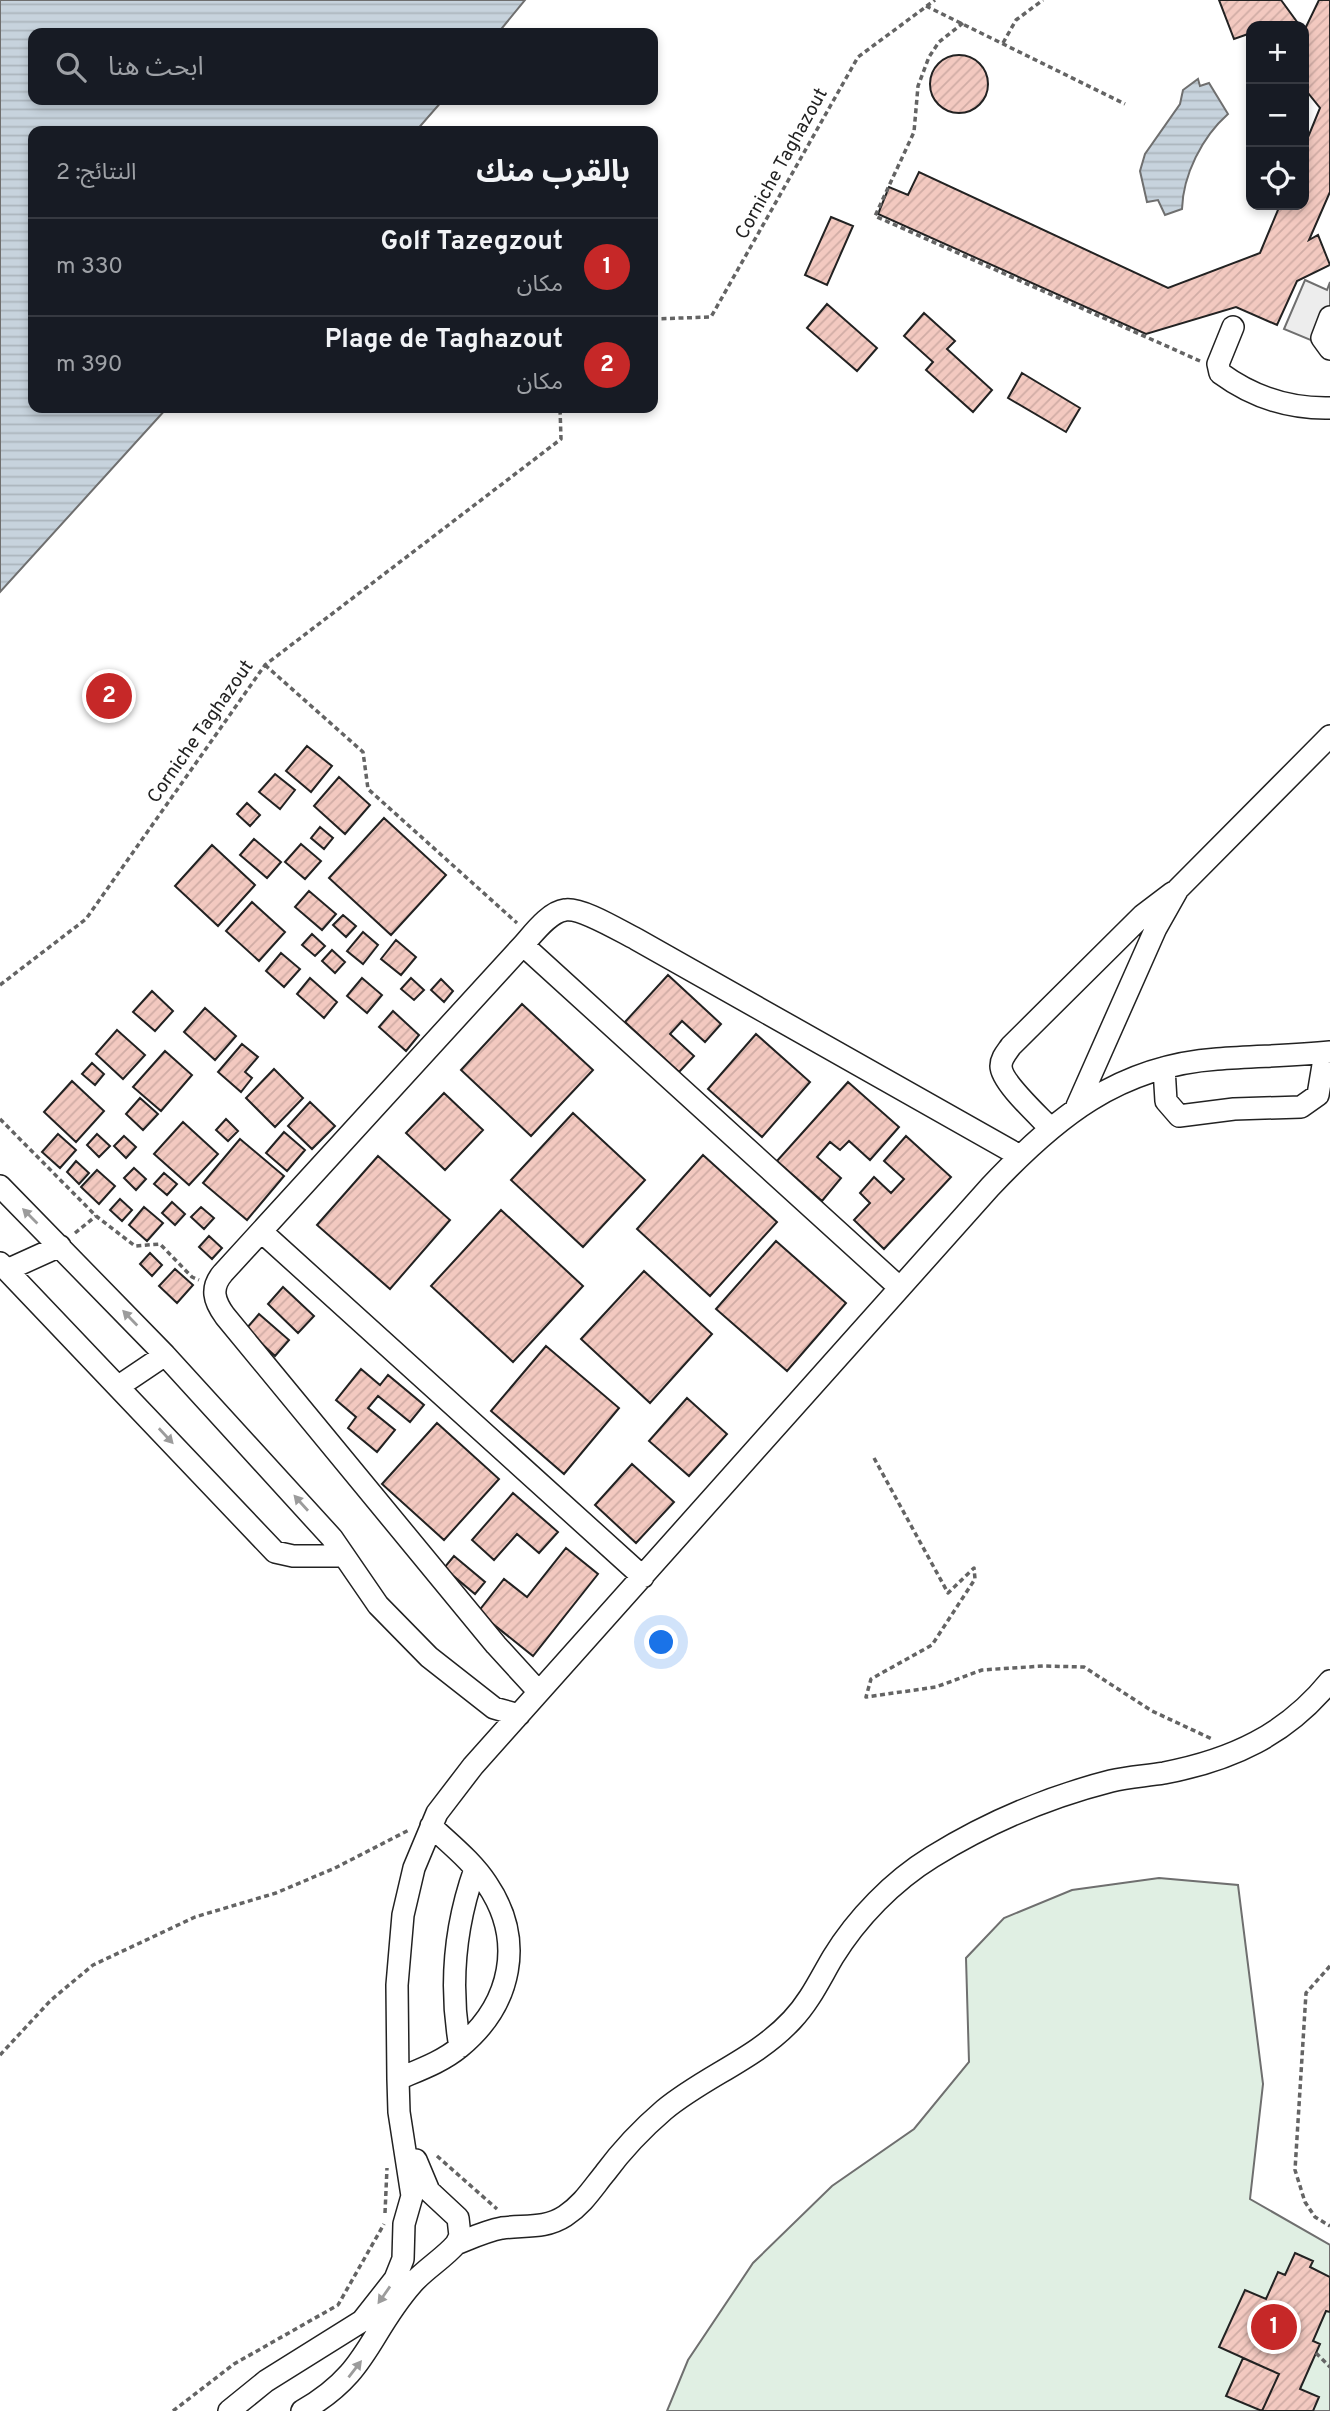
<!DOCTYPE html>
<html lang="ar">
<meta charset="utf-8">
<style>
:root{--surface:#171b24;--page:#242831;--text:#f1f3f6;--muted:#9ea1a6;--line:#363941;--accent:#c62828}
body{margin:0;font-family:Overpass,"Noto Sans Arabic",sans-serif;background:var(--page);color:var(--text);direction:rtl}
.controls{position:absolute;right:21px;top:21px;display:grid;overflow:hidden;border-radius:14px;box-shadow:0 4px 10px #0003}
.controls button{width:63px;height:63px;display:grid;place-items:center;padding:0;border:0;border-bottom:2px solid var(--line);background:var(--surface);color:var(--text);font:35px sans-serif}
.you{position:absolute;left:662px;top:1643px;width:24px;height:24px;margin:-18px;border:5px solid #fff;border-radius:50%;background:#1a73e8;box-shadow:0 0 0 10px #1a73e833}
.badge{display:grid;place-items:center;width:46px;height:46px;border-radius:50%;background:var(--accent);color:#fff;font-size:23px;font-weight:700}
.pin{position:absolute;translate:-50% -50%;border:4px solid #fff;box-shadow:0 2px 7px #0006}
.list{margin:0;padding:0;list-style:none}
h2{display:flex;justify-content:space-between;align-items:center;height:91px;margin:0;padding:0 28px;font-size:30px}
h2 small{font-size:23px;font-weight:400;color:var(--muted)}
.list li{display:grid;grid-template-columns:46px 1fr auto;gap:21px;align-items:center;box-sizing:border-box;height:98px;padding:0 28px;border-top:2px solid var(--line)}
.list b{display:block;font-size:26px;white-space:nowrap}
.list p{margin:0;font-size:23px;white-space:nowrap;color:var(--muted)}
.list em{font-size:23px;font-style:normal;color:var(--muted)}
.icon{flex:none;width:38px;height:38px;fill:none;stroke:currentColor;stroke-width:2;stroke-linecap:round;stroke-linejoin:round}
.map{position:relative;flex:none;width:1330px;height:2411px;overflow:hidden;direction:ltr}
.search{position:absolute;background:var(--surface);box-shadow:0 4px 10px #0003;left:28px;top:28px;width:630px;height:77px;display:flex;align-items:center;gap:18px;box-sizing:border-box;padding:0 24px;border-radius:14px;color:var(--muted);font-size:26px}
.panel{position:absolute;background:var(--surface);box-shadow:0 4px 10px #0003;left:28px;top:126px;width:630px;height:287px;border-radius:14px;direction:rtl}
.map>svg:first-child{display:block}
</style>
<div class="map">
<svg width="1330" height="2411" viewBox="0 0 1330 2411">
<defs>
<pattern id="water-rules" width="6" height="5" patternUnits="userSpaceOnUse" patternTransform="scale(1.75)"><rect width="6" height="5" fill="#c7d3dd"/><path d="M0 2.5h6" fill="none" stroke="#abb5bd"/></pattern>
<pattern id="building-hatch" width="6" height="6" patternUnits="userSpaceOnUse" patternTransform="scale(1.75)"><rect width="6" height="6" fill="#f3c9c0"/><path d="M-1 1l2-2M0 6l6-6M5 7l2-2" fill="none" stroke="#d0aca5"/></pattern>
</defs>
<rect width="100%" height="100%" fill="#fff"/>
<path fill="#e0efe3" stroke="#6f6f6f" stroke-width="2" d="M 1159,1878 L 1238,1885 L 1263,2084 L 1250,2199 L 1330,2245 L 1330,2411 L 667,2411 L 688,2360 L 753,2263 L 832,2186 L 914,2129 L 969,2062 L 966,1958 L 1004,1918 L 1072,1890 Z"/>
<path fill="#ededed" stroke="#6f6f6f" stroke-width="2" d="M 1305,280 L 1327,290 L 1330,282 L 1330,348 L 1284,329 Z"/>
<path fill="url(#water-rules)" stroke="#6f6f6f" stroke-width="2" d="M 0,0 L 525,0 L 498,33 L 33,33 L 33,100 L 443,100 L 416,131 L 33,131 L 33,408 L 167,408 L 0,592 Z
M 1198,79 L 1200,86 L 1209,83 L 1228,114 C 1202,137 1183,175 1182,209 L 1165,215 L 1158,200 L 1147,202 L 1140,171 L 1145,154 L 1180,104 L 1183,90 Z"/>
<path fill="url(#building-hatch)" stroke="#222" stroke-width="2" d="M 1219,0 L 1281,0 L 1300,26 L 1251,26 L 1251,33 L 1234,39 Z
M 1319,0 L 1330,0 L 1330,192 L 1309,240 L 1318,235 L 1330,265 L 1297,281 L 1277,325 L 1236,307 L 1146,334 L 878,214 L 889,187 L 908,195 L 919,172 L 1168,288 L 1260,253 L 1280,205 L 1304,205 L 1304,147 L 1320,108 L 1304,88 L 1304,31 Z
M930 84a29 29 0 1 1 58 0a29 29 0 1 1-58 0Z
M 831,217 L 853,226 L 827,285 L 805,275 Z
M 827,304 L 877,348 L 857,371 L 807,328 Z
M 924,313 L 955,341 L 947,349 L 992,390 L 973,412 L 926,370 L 933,362 L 904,336 Z
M 1022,373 L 1080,408 L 1066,432 L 1008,398 Z
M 307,746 L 332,766 L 311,792 L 286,771 Z
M 275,774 L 295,790 L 280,809 L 259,792 Z
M 339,777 L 370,805 L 345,834 L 314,806 Z
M 247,803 L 260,815 L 250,826 L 237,814 Z
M 384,818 L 446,875 L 391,935 L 329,878 Z
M 320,827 L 333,838 L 324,849 L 311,838 Z
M 254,839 L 281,862 L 267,878 L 240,855 Z
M 301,844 L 321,861 L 305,879 L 285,862 Z
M 212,845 L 255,885 L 218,926 L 175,886 Z
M 309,891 L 336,914 L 322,930 L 295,907 Z
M 252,902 L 285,932 L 259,961 L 226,931 Z
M 343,915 L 356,926 L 346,937 L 333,925 Z
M 363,932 L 378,945 L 363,964 L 347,951 Z
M 312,934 L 325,946 L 315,956 L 302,945 Z
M 396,940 L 416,957 L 401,975 L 381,959 Z
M 332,950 L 345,962 L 335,973 L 322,961 Z
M 281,953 L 300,969 L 284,987 L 266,971 Z
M 668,975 L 721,1024 L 705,1042 L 682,1021 L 670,1034 L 694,1056 L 679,1072 L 625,1022 Z
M 310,978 L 337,1002 L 324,1018 L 297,994 Z
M 362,978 L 382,995 L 367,1013 L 347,996 Z
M 411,978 L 424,990 L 414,1000 L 401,989 Z
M 441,979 L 453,991 L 444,1002 L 431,990 Z
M 152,991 L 173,1011 L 155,1031 L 133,1012 Z
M 522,1004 L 593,1070 L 531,1136 L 461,1070 Z
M 205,1008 L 236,1036 L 215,1060 L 184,1032 Z
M 393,1011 L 419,1035 L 406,1051 L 379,1027 Z
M 117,1030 L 145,1055 L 123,1079 L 96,1054 Z
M 756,1034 L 810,1082 L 762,1137 L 708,1089 Z
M 242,1044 L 258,1057 L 245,1072 L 252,1078 L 241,1092 L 218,1072 Z
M 165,1051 L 192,1075 L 161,1111 L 133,1087 Z
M 92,1063 L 104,1074 L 95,1085 L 82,1074 Z
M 274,1069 L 303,1098 L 275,1127 L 246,1098 Z
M 72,1081 L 104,1111 L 76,1142 L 44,1112 Z
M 848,1082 L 899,1127 L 870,1160 L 849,1141 L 840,1150 L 830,1142 L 817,1157 L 841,1178 L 822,1201 L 777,1161 Z
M 444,1093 L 483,1130 L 445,1170 L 406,1133 Z
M 140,1098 L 158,1114 L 143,1130 L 126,1114 Z
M 310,1102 L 335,1126 L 312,1149 L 288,1126 Z
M 573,1113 L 645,1180 L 583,1247 L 511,1180 Z
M 226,1119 L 238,1131 L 228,1141 L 216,1130 Z
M 183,1122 L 218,1154 L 189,1185 L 154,1154 Z
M 284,1132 L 305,1150 L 287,1171 L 266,1153 Z
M 58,1134 L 76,1150 L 60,1168 L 42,1152 Z
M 97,1134 L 110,1146 L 99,1157 L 87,1145 Z
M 124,1136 L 136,1147 L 126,1158 L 114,1146 Z
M 906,1136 L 951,1177 L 884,1249 L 854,1220 L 870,1203 L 860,1193 L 874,1177 L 891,1193 L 904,1179 L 884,1161 Z
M 240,1139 L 284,1176 L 247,1220 L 203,1183 Z
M 703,1155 L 777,1222 L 710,1296 L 637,1229 Z
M 378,1156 L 450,1220 L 390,1289 L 317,1225 Z
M 76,1161 L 89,1173 L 79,1184 L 67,1172 Z
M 134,1168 L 146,1179 L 136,1190 L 124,1178 Z
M 97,1170 L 115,1186 L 99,1204 L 81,1187 Z
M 164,1173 L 177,1184 L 167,1195 L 154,1184 Z
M 120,1199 L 132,1210 L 122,1221 L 110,1210 Z
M 172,1202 L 185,1214 L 175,1225 L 162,1213 Z
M 144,1207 L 163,1223 L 147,1241 L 129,1225 Z
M 201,1207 L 214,1218 L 204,1229 L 191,1217 Z
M 501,1210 L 583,1286 L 513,1362 L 431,1286 Z
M 209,1236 L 222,1248 L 212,1259 L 199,1247 Z
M 776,1241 L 846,1303 L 787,1371 L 716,1309 Z
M 150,1253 L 162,1265 L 152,1276 L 140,1264 Z
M 175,1269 L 193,1285 L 177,1303 L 159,1286 Z
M 644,1271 L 712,1334 L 650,1403 L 581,1339 Z
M 283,1287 L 314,1316 L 298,1333 L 268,1304 Z
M 259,1314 L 289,1340 L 275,1356 L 246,1329 Z
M 546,1346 L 619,1408 L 564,1474 L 491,1411 Z
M 361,1369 L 380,1385 L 388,1375 L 424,1405 L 410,1422 L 378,1396 L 368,1408 L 395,1430 L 377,1452 L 348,1428 L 356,1417 L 336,1400 Z
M 687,1398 L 727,1434 L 689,1476 L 649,1441 Z
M 437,1423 L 499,1479 L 444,1540 L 382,1484 Z
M 632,1464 L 674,1502 L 636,1543 L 595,1505 Z
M 513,1493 L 558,1532 L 539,1553 L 517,1534 L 494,1560 L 472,1540 Z
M 566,1548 L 598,1574 L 533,1656 L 478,1612 L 504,1579 L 527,1597 Z
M 454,1556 L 485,1582 L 475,1594 L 444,1568 Z
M 1295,2253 L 1313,2261 L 1310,2267 L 1330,2277 L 1330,2312 L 1326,2311 L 1313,2341 L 1320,2344 L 1300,2389 L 1319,2397 L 1313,2411 L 1262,2411 L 1279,2374 L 1219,2347 L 1245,2290 L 1266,2299 L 1278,2272 L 1285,2275 Z
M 1243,2358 L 1279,2374 L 1262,2411 L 1226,2396 Z"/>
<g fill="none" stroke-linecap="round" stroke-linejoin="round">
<defs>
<path id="minor" d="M 1330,317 L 1322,338 L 1330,349
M 1233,327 L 1218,364 L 1220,373 C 1254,398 1289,409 1330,408
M 523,945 L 900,1288
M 1164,1068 L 1166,1101 L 1179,1116 L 1234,1109 L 1301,1107 L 1318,1095 L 1325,1053
M 1077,1106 L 1156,928 L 1178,889 L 1330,736
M 1050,1128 C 1039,1116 1001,1082 1001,1066 C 1001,1058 1007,1052 1011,1046 L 1143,915 L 1172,893
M 0,1186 L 165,1355 L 332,1538 L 378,1605 L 429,1657 L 494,1708 L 519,1715
M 263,1233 L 643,1577
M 0,1263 L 275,1552 L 293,1556 L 344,1556
M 7,1270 L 60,1246
M 119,1386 L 165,1355
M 539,1692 L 496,1645 L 225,1316 C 214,1301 210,1288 223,1273 L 523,945 C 533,934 549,912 565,910 C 581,907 620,931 636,939 L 1020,1156
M 460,2047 C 449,1985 454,1928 475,1869
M 398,2079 C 419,2070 442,2062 460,2047 C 512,2004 525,1940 487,1884 C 473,1862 450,1844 431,1826
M 456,2244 C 471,2238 486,2231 502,2228 C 525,2225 545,2229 565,2216 C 583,2204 592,2189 605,2173 C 622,2150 643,2128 664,2110 C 705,2076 756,2059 792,2020 C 810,2001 820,1979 833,1957 C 857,1918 893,1881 932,1857 C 987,1823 1048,1797 1111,1781 C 1128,1777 1146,1776 1164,1773 C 1232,1760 1286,1735 1330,1681
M 229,2411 L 266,2381 L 362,2321 L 395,2279 L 403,2259 L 404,2224 L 412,2196 L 399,2112 L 398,2079 L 397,1985 L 403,1915 L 414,1868 L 437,1813 L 473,1766 L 990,1187 C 1055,1118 1118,1066 1217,1059 C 1255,1056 1292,1056 1330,1052
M 302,2411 C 369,2373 368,2334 412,2284 C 425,2269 443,2259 456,2244 L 460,2236 L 458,2218 L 429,2191 L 416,2160"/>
</defs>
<use href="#minor" stroke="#222" stroke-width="24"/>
<path stroke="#646464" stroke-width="3.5" stroke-dasharray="5 3.5" stroke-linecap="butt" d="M 926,6 L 1125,104
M 963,23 L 939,42 L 929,57 L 918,86 L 914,132 L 875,216 L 1200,361
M 1003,43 L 1016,20 L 1043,0
M 653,319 L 711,317 L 858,57 L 935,0
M 265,665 L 363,752 L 368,789 L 517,923
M 0,985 L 86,919 L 265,665 L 561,439 L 560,408
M 0,1119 L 96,1216 L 135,1246 L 160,1244 L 192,1277 L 199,1280
M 75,1233 L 96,1216
M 874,1458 L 948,1593 L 974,1568 L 975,1579 L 932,1645 L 871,1679 L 866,1697 L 936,1687 L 982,1670 L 1043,1666 L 1084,1667 L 1152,1711 L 1212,1739
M 1330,1966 L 1306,1993 L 1295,2170 L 1305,2202 L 1315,2217 L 1330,2226
M 0,2055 L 51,2000 L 93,1965 L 195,1917 L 276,1893 L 335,1868 L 409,1830
M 437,2156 L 497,2209
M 385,2213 L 387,2168
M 1316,2353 L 1330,2367
M 173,2411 L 234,2364 L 338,2305 L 384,2224"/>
<use href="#minor" stroke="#fff" stroke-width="21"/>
</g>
<defs><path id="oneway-solid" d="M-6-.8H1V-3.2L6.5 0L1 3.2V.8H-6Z" transform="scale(1.75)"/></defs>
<g fill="#9c9c9c">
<use href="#oneway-solid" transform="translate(30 1216) rotate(-135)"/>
<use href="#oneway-solid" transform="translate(130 1318) rotate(-134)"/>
<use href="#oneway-solid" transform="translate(166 1436) rotate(47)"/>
<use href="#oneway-solid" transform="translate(301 1503) rotate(-132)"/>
<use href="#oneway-solid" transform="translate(384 2295) rotate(125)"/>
<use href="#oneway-solid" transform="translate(355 2369) rotate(-52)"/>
</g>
<g text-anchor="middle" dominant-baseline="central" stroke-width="5" stroke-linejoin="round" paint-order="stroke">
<g font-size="19" fill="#222" stroke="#fff">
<text transform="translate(782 164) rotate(-61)">Corniche Taghazout</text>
<text transform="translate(201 732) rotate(-55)">Corniche Taghazout</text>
</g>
</g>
</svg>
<div class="controls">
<button>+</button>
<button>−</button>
<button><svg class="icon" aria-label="locate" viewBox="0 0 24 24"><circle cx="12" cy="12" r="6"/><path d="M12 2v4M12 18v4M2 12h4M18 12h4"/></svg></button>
</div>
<div class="you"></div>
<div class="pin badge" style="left:1274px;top:2327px">1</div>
<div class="pin badge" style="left:109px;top:696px">2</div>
<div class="search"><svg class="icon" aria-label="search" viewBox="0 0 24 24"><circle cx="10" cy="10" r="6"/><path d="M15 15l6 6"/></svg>ابحث هنا</div>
<section class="panel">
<h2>بالقرب منك<small>النتائج: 2</small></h2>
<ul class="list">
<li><span class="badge">1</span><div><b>Golf Tazegzout</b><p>مكان</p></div><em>330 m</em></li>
<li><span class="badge">2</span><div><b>Plage de Taghazout</b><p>مكان</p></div><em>390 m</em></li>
</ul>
</section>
</div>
